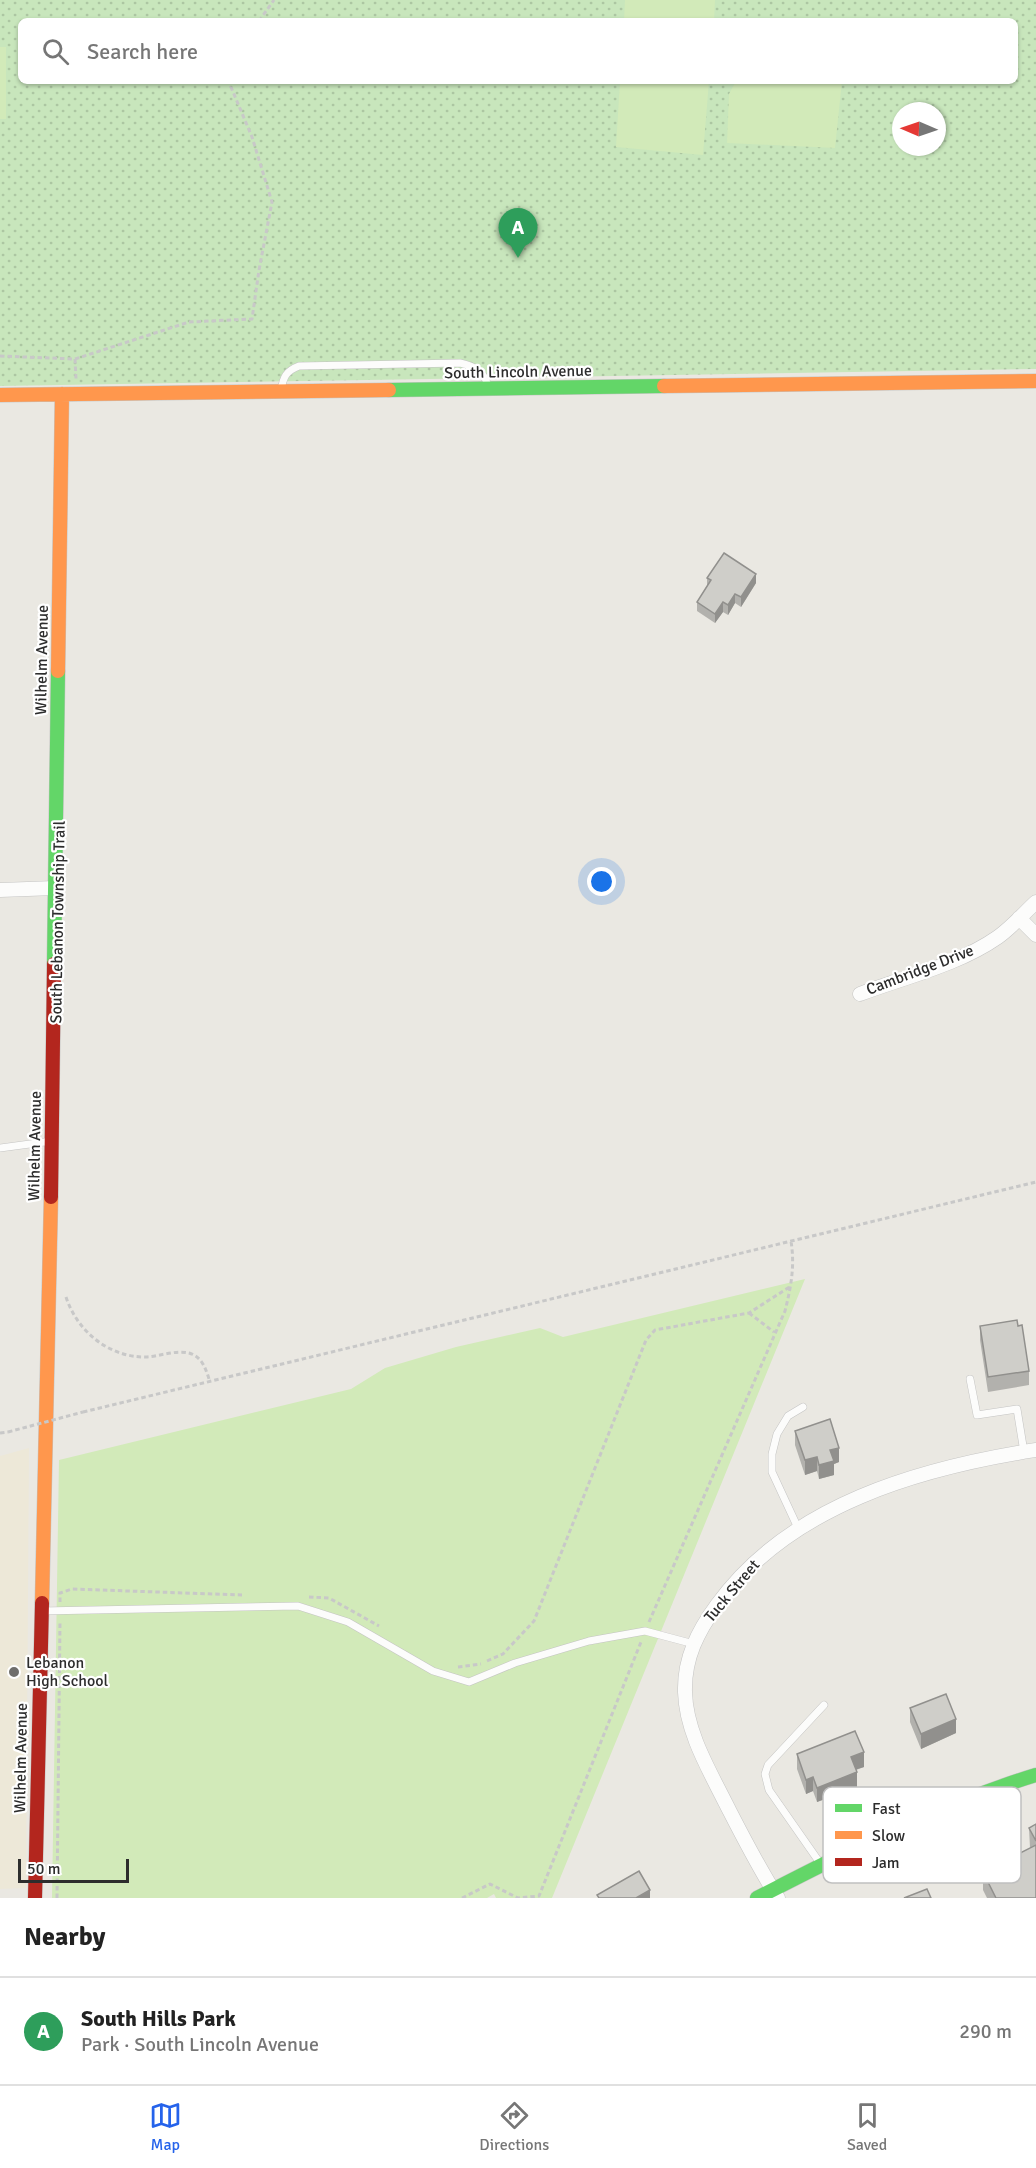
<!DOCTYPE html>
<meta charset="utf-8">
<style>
:root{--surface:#fff;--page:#f2f2f2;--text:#222;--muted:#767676;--line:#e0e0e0;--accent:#2563eb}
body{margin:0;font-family:Signika,sans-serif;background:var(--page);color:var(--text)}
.compass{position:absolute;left:892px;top:102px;width:54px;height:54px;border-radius:50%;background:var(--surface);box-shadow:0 2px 4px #0004;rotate:272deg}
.scale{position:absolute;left:18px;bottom:15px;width:111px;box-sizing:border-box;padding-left:6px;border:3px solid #2d2d2d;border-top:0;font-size:16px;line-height:21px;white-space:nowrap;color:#2d2d2d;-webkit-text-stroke:4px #fff;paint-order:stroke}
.you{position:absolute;left:602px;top:882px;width:21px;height:21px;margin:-15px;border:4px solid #fff;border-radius:50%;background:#1a73e8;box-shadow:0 0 0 9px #1a73e833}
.badge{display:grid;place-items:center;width:39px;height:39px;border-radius:50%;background:var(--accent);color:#fff;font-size:20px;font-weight:700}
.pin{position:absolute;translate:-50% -50px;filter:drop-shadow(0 2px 3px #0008)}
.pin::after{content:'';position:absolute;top:32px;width:21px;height:18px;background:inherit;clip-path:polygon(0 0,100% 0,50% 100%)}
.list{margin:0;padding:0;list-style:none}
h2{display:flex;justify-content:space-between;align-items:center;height:78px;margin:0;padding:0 24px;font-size:26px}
h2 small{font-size:20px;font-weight:400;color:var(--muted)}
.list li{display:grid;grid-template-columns:39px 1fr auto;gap:18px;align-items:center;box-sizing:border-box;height:108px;padding:0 24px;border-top:2px solid var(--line)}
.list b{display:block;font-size:22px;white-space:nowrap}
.list p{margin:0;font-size:20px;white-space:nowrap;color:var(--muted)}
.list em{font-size:20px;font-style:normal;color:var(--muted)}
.icon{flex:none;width:33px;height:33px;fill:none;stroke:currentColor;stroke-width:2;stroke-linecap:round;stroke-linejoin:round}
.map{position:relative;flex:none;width:1036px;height:1898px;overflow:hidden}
.search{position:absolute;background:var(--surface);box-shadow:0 2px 4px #0004;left:18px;right:18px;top:18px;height:66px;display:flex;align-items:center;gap:15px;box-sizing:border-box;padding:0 21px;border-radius:9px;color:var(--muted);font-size:22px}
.sheet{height:186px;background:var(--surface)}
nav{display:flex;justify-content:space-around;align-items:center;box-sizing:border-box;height:84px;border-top:2px solid var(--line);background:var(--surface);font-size:16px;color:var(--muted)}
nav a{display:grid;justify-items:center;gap:3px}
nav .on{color:var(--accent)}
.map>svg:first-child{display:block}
</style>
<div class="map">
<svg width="1036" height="1898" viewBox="0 0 1036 1898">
<defs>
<pattern id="park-dots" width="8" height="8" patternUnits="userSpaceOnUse" patternTransform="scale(1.5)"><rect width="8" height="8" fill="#c8e6bc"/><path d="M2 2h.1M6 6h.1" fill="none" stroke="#acc6a2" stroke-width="1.8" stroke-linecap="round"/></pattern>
</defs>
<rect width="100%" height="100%" fill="#eae8e2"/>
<path fill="#ede8d8" d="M 29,1448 L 26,1888 L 0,1889 L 0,1456 Z"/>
<path fill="url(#park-dots)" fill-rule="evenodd" d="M 0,0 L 1036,0 L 1036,369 L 0,386 ZM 21,21 L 1015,21 L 1015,81 L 21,81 ZM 901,111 L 937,111 L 937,147 L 901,147 Z"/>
<path fill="#d2eab9" d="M 625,0 L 715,0 L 714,21 L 624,21 Z
M 0,47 L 6,47 L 6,119 L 0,119 Z
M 620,81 L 709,81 L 703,155 L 616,147 Z
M 736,81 L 842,81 L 835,148 L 727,143 L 729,94 Z
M 805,1279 L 552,1898 L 496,1898 L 494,1894 L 487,1898 L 52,1898 L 59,1460 L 351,1389 L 385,1368 L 456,1347 L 540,1328 L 563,1337 Z"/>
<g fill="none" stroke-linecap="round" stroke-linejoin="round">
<defs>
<path id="lane" d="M 281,391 C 283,377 286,371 299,366 L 460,363 C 474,366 484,371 488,386
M 0,1148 L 52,1141
M 970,1379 L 977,1415 L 1017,1409 L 1024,1452
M 798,1528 L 772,1472 L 772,1454 L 777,1434 L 788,1416 L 803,1407
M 42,1611 L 298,1606 L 348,1622 L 433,1671 L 469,1682 L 515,1663 L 589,1641 L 645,1631 L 694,1644
M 820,1863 L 769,1790 L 765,1774 L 768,1765 L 824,1705"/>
<path id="street" d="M 0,890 L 55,888
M 1019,918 L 1036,935
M 860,994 C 905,977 958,965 998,937 C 1012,927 1024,913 1036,902
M 778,1898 C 758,1867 742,1835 725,1802 C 708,1768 686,1731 685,1692 C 684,1658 698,1631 717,1605 C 789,1505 920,1468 1036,1450"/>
<path id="fast" d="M 389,390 L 664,386
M 54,964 L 58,671
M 757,1898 C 848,1851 938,1805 1036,1775"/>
<path id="slow" d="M 664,386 L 1036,381
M 0,395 L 389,390
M 58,671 L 62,394
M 42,1603 L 51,1197"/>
<path id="jam" d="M 51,1197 L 54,964
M 35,1898 L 42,1603"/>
</defs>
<use href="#lane" stroke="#c4c4c3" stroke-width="8"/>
<use href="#street" stroke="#c4c4c3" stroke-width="15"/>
<use href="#fast" stroke="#c4c4c3" stroke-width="15"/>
<use href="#slow" stroke="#c4c4c3" stroke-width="15"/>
<use href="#jam" stroke="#c4c4c3" stroke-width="15"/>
<path stroke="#c8c8c8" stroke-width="3" stroke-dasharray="4.5 3" stroke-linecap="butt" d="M 259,21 L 274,0
M 0,356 L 75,359 L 189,322 L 252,319 L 259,270 L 272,202 L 252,137 L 231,87 L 233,81
M 75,359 L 76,379
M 66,1297 C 77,1331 109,1358 147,1357 C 160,1356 176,1350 189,1353 C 203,1357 206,1370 210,1382
M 749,1313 L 774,1332
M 83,1412 L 1036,1182
M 0,1433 L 8,1432
M 309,1597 L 329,1598 L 379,1626
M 60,1602 L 60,1593 L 72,1589 L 242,1595
M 649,1622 L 785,1311 C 791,1287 795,1266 791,1241
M 487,1661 L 503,1654 L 534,1621 L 646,1340 L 655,1330 L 749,1313 L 791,1286
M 458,1667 L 481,1664
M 57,1898 L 60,1621
M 462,1898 L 490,1884 L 518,1898 L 539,1896 L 641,1642"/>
<use href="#lane" stroke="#fcfcfb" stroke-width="7"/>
<use href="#street" stroke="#fcfcfb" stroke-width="14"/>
<use href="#fast" stroke="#63d668" stroke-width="14"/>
<use href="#slow" stroke="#ff974d" stroke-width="14"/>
<use href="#jam" stroke="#b3261e" stroke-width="14"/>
<path stroke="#c8c8c8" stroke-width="3" stroke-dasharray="4.5 3" stroke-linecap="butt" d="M 8,1432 L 83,1412"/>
</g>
<path fill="#b2b1ad" d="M 707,578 L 756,583 L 741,607 L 735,603 L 728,615 L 723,612 L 715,623 L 697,611 L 697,602 L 707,586 Z
M 980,1326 L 1018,1326 L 1029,1371 L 1029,1385 L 988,1392 L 980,1340 Z
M 795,1431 L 839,1462 L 834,1464 L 834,1475 L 819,1479 L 817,1471 L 805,1475 L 795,1445 Z
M 910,1708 L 956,1733 L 921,1749 L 910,1722 Z
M 797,1754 L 864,1767 L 856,1770 L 857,1787 L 817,1802 L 813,1791 L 806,1794 L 797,1769 Z
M 1036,1824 L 1036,1898 L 987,1898 L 983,1890 L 983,1872 L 1030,1848 L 1029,1828 Z"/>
<path fill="#91908d" d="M 756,574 L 756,583 L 741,607 L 741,597 Z
M 735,594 L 735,603 L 728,615 L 728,605 Z
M 723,602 L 723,612 L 715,623 L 715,614 Z
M 839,1448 L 839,1462 L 834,1464 L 834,1475 L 819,1479 L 819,1465 L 830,1450 Z
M 817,1457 L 817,1471 L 805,1475 L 805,1460 Z
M 956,1719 L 956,1733 L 921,1749 L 921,1734 Z
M 864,1752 L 864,1767 L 851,1771 L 851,1757 Z
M 857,1772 L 857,1787 L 817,1802 L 817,1788 Z
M 813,1777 L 813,1791 L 806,1794 L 806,1780 Z
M 650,1890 L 650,1898 L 636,1898 Z"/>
<path fill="#cfcec9" stroke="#91908d" stroke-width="1.5" d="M 724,553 L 756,574 L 741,597 L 735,594 L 728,605 L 723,602 L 715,614 L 697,602 L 711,580 L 707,578 Z
M 1017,1320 L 1018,1326 L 1022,1325 L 1029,1371 L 988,1377 L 980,1326 Z
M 830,1419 L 839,1448 L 830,1450 L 834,1461 L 819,1465 L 817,1457 L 805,1460 L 795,1431 Z
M 946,1694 L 956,1719 L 921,1734 L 910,1708 Z
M 855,1731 L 864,1752 L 851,1757 L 857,1772 L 817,1788 L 813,1777 L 806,1780 L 797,1754 Z
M 1036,1824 L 1036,1841 L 1029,1828 Z
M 1036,1845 L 1036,1898 L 996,1898 L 983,1872 Z
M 639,1871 L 650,1890 L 636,1898 L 599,1898 L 597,1895 Z
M 927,1889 L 931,1898 L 904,1898 Z"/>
<circle fill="#6f6e6c" stroke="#fff" stroke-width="2" cx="14" cy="1672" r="6"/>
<g text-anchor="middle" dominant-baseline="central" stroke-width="4.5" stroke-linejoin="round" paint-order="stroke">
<g font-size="16" fill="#2d2d2d" stroke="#fff">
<text transform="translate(518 372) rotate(-1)">South Lincoln Avenue</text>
<text transform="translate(42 660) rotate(-89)">Wilhelm Avenue</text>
<text transform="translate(58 922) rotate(-89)">South Lebanon Township Trail</text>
<text transform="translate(920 970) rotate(-21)">Cambridge Drive</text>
<text transform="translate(35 1146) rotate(-89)">Wilhelm Avenue</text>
<text transform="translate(732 1591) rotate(-50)">Tuck Street</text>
<text transform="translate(21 1758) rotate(-89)">Wilhelm Avenue</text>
</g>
<g font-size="16" fill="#2d2d2d" stroke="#fff" text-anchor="start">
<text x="26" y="1663">Lebanon<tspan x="26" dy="18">High School</tspan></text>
</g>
</g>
<rect x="823" y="1787" width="198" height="96" rx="9" fill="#fff" stroke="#c0c0c0" stroke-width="1.5"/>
<rect x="835" y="1804" width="27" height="8" fill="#63d668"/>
<rect x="835" y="1831" width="27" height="8" fill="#ff974d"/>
<rect x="835" y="1858" width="27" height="8" fill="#b3261e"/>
<g font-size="16" fill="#2d2d2d">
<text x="872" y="1814">Fast</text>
<text x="872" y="1841">Slow</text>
<text x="872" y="1868">Jam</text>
</g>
</svg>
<svg class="compass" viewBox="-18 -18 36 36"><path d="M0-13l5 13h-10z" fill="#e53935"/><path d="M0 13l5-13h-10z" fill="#767676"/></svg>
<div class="scale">50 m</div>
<div class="you"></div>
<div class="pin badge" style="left:518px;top:258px;background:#2e9e5b">A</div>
<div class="search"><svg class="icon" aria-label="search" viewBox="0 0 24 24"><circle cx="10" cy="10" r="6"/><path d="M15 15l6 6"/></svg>Search here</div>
</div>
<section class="sheet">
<h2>Nearby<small></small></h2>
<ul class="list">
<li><span class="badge" style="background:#2e9e5b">A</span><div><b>South Hills Park</b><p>Park · South Lincoln Avenue</p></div><em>290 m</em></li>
</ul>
</section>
<nav>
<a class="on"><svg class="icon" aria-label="map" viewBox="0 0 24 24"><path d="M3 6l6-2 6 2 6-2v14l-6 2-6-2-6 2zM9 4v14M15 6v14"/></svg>Map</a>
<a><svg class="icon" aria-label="directions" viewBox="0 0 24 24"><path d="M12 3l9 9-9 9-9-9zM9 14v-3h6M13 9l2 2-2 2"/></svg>Directions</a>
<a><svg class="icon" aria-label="saved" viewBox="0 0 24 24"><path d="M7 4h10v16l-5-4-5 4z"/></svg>Saved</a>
</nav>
